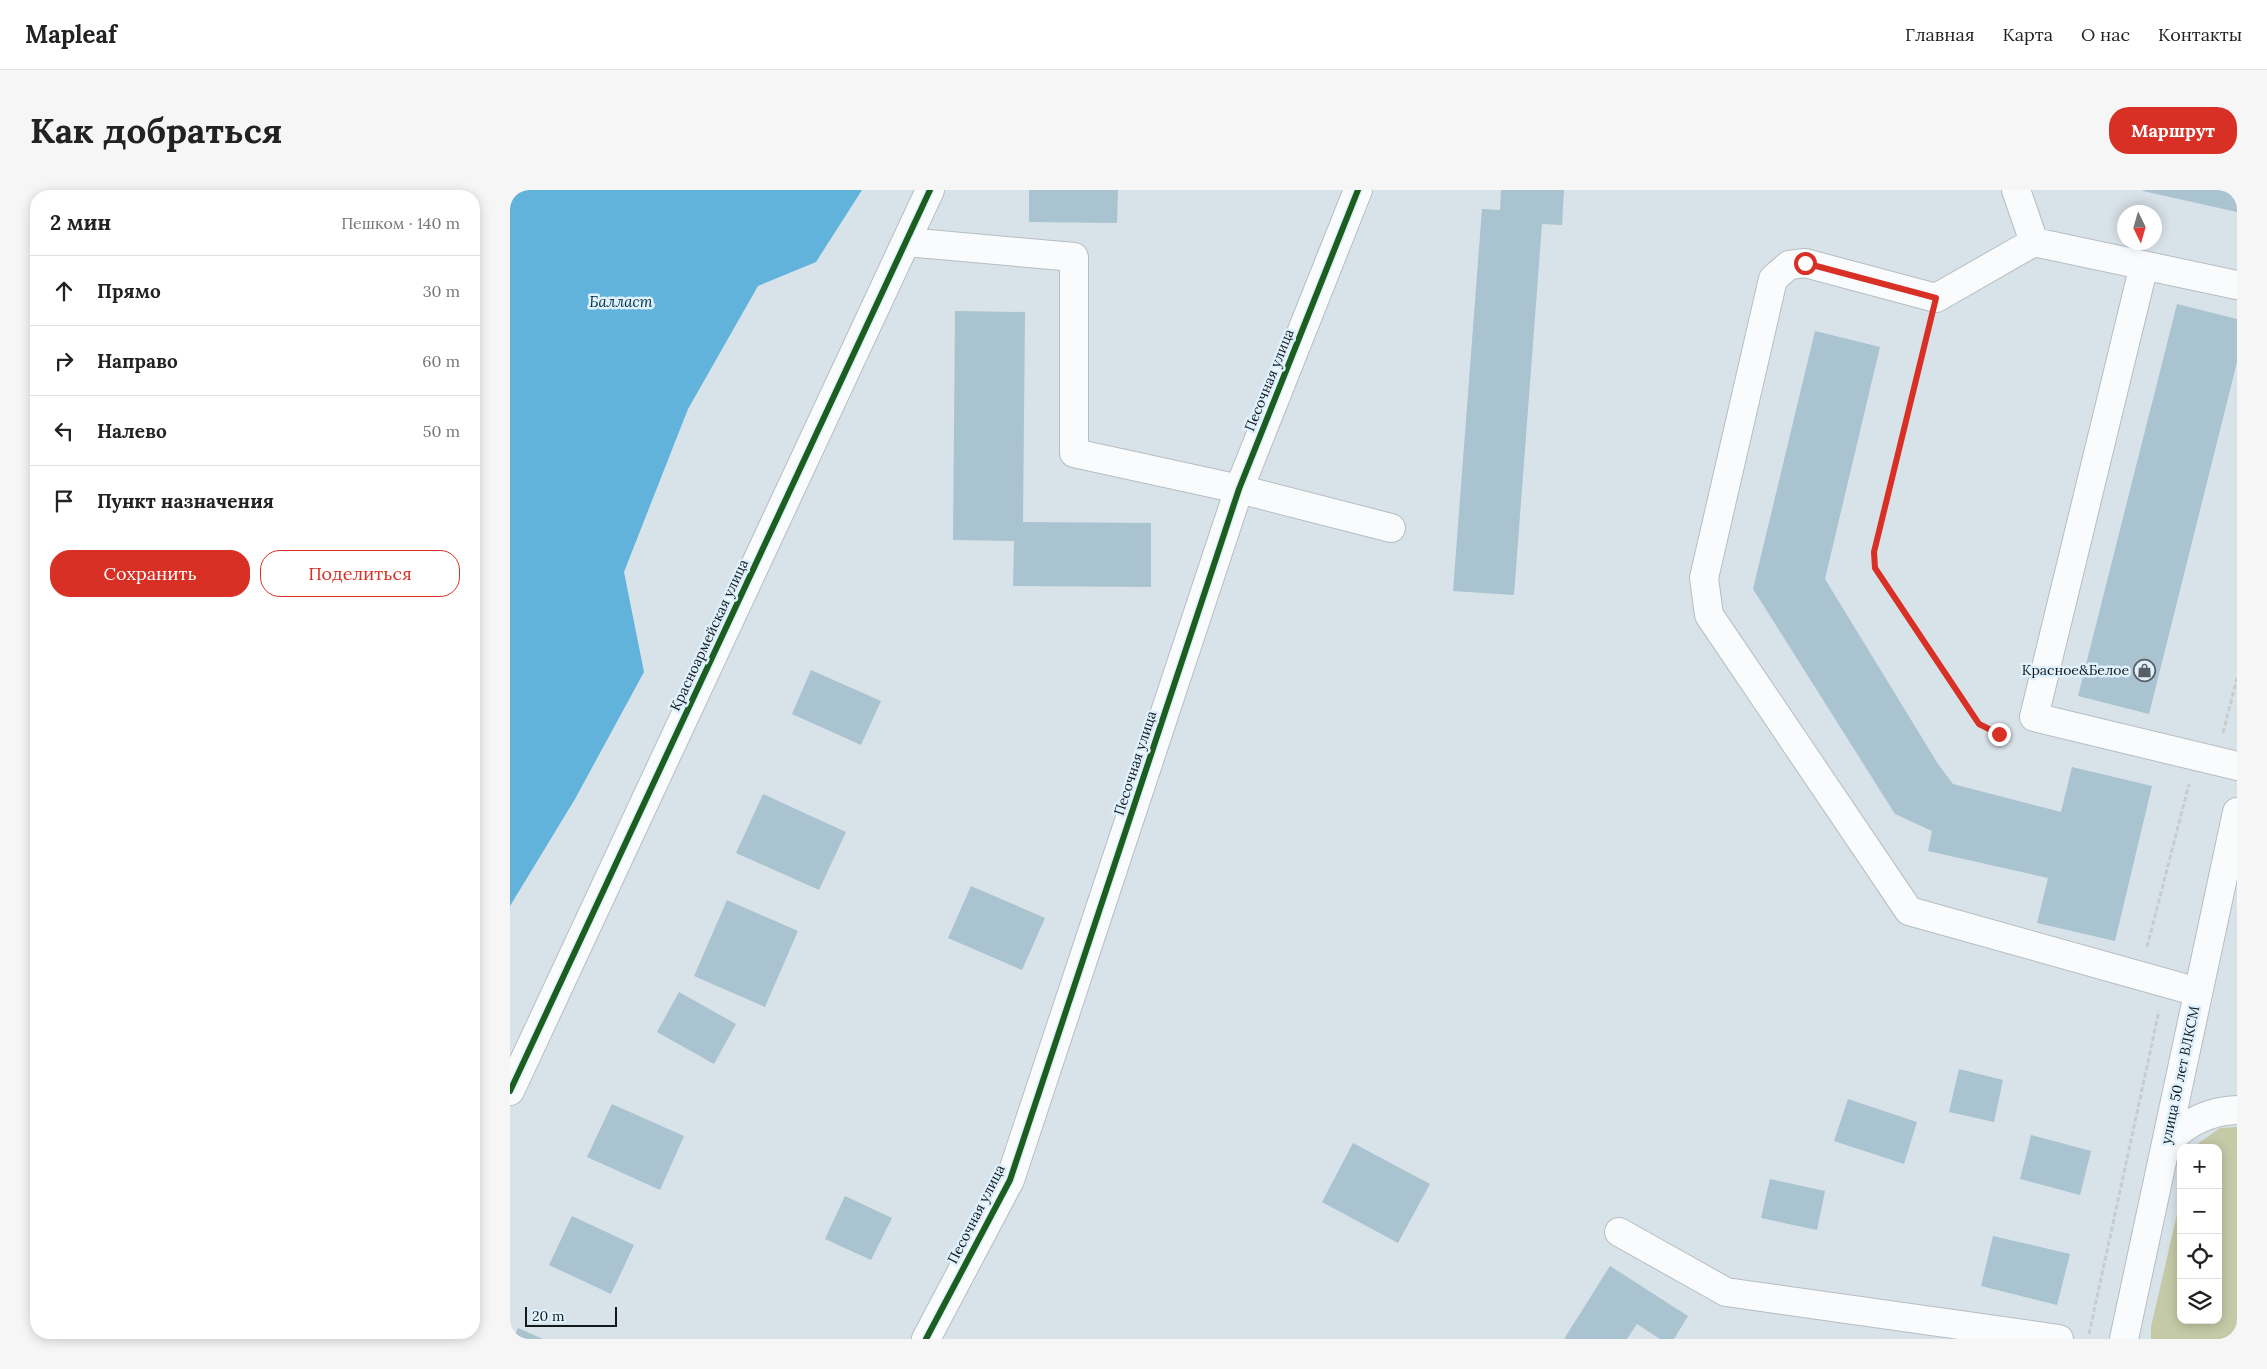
<!DOCTYPE html>
<html lang="ru">
<meta charset="utf-8">
<style>
:root{--surface:#fff;--page:#f6f6f6;--text:#222;--muted:#767676;--line:#e0e0e0;--accent:#d93025}
body{margin:0;font-family:Lora,serif;background:var(--page);color:var(--text)}
.controls{position:absolute;right:15px;bottom:15px;display:grid;overflow:hidden;border-radius:10px;box-shadow:0 2px 12px #0003}
.controls button{width:45px;height:45px;display:grid;place-items:center;padding:0;border:0;border-bottom:1px solid var(--line);background:var(--surface);color:var(--text);font:25px sans-serif}
.compass{position:absolute;left:1607px;top:15px;width:45px;height:45px;border-radius:50%;background:var(--surface);box-shadow:0 2px 12px #0003;rotate:175deg}
.scale{position:absolute;left:15px;bottom:12px;width:92px;box-sizing:border-box;padding-left:5px;border:2px solid #13191d;border-top:0;font-size:14px;line-height:18px;white-space:nowrap;color:#13191d;-webkit-text-stroke:4px #dff1fc;paint-order:stroke}
.stop{position:absolute;width:15px;height:15px;margin:-11px;border:4px solid #d93025;border-radius:50%;background:#fff}
.stop.end{background:#d93025;border-color:#fff;box-shadow:0 1px 5px #0008}
.list{margin:0;padding:0;list-style:none}
h2{display:flex;justify-content:space-between;align-items:center;height:65px;margin:0;padding:0 20px;font-size:21px}
h2 small{font-size:16px;font-weight:400;color:var(--muted)}
.list li{display:grid;grid-template-columns:32px 1fr auto;gap:15px;align-items:center;box-sizing:border-box;height:70px;padding:0 20px;border-top:1px solid var(--line)}
.list b{display:block;font-size:19px;white-space:nowrap}
.list em{font-size:16px;font-style:normal;color:var(--muted)}
.actions{display:flex;gap:10px;padding:15px 20px}
.actions a{flex:1;padding:11px 0;border:1px solid var(--accent);border-radius:20px;text-align:center;font-size:18px;color:var(--accent)}
.actions .main{background:var(--accent);color:#fff}
.icon{flex:none;width:28px;height:28px;fill:none;stroke:currentColor;stroke-width:2;stroke-linecap:round;stroke-linejoin:round}
.map{position:relative;flex:none;width:1727px;height:1149px;overflow:hidden;border-radius:20px}
header{display:flex;align-items:center;gap:30px;box-sizing:border-box;height:70px;padding:0 25px;background:var(--surface);border-bottom:1px solid var(--line)}
header strong{font-size:24px}
nav{display:flex;gap:28px;margin-inline-start:auto;font-size:18px}
.intro{display:flex;align-items:center;justify-content:space-between;box-sizing:border-box;height:120px;padding:0 30px}
h1{margin:0;font-size:35px}
.button{padding:12px 22px;border-radius:20px;background:var(--accent);color:#fff;font-size:18px;font-weight:700}
main{display:flex;gap:30px;padding:0 30px}
aside{flex:1;background:var(--surface);border-radius:20px;box-shadow:0 2px 12px #0003}
.map>svg:first-child{display:block}
</style>
<header>
<strong>Mapleaf</strong>
<nav><a>Главная</a><a>Карта</a><a>О нас</a><a>Контакты</a></nav>
</header>
<div class="intro"><h1>Как добраться</h1><a class="button">Маршрут</a></div>
<main>
<aside>
<h2>2 мин<small>Пешком · 140 m</small></h2>
<ul class="list">
<li><svg class="icon" aria-label="ahead" viewBox="0 0 24 24"><path d="M12 20V5M6 11l6-6 6 6"/></svg><div><b>Прямо</b></div><em>30 m</em></li>
<li><svg class="icon" aria-label="right" viewBox="0 0 24 24"><path d="M7 20v-9h11M14 6l5 5-5 5"/></svg><div><b>Направо</b></div><em>60 m</em></li>
<li><svg class="icon" aria-label="left" viewBox="0 0 24 24"><path d="M17 20v-9H6M10 6l-5 5 5 5"/></svg><div><b>Налево</b></div><em>50 m</em></li>
<li><svg class="icon" aria-label="arrive" viewBox="0 0 24 24"><path d="M6 21V4h12l-3 4 3 4H6"/></svg><div><b>Пункт назначения</b></div></li>
</ul>
<div class="actions"><a class="main">Сохранить</a><a>Поделиться</a></div>
</aside>
<div class="map">
<svg width="1727" height="1149" viewBox="0 0 1727 1149">
<rect width="100%" height="100%" fill="#d8e2e9"/>
<path fill="#c4c9a6" d="M 1727,937 L 1727,1149 L 1641,1149 L 1641,1137 L 1671,1007 L 1671,1130 L 1708,1130 L 1708,958 L 1682,958 L 1710,938 Z"/>
<path fill="#62b3db" d="M 0,0 L 352,0 L 306,72 L 248,96 L 178,219 L 114,382 L 134,482 L 65,609 L 0,716 Z"/>
<path fill="#aac3d0" d="M 519,0 L 608,0 L 607,33 L 519,32 Z
M 991,0 L 1054,0 L 1052,35 L 1032,34 L 1004,405 L 943,401 L 972,19 L 990,20 Z
M 1633,0 L 1727,0 L 1727,22 L 1633,1 Z
M 1667,114 L 1727,129 L 1727,172 L 1639,524 L 1568,506 Z
M 445,121 L 515,122 L 513,332 L 641,333 L 641,397 L 503,396 L 504,351 L 443,350 Z
M 1305,141 L 1370,157 L 1315,389 L 1428,574 L 1443,594 L 1551,622 L 1562,577 L 1642,596 L 1605,751 L 1527,733 L 1538,688 L 1418,661 L 1422,641 L 1385,624 L 1243,399 Z
M 301,480 L 371,511 L 351,555 L 282,524 Z
M 253,604 L 336,642 L 309,700 L 226,663 Z
M 461,696 L 535,728 L 512,780 L 438,748 Z
M 217,710 L 288,741 L 255,817 L 184,786 Z
M 169,802 L 226,834 L 204,874 L 147,842 Z
M 1449,879 L 1493,890 L 1484,932 L 1439,922 Z
M 1338,909 L 1407,932 L 1394,974 L 1324,951 Z
M 102,914 L 174,946 L 150,1000 L 77,967 Z
M 1521,945 L 1581,961 L 1570,1005 L 1510,989 Z
M 843,953 L 920,994 L 888,1053 L 812,1012 Z
M 1260,989 L 1315,1001 L 1307,1040 L 1251,1028 Z
M 335,1006 L 382,1028 L 361,1070 L 315,1049 Z
M 62,1026 L 124,1055 L 101,1104 L 39,1075 Z
M 1483,1046 L 1560,1064 L 1547,1115 L 1471,1096 Z
M 1100,1076 L 1178,1126 L 1164,1149 L 1150,1149 L 1127,1134 L 1117,1149 L 1054,1149 Z
M 8,1138 L 33,1149 L 3,1149 Z"/>
<g fill="none" stroke-linecap="round" stroke-linejoin="round">
<defs>
<path id="minor" d="M 1506,0 L 1524,52
M 396,52 L 564,67 L 564,263 L 729,299 L 881,338
M 1634,75 L 1524,527 L 1727,576
M 1688,802 L 1399,721 L 1199,425 L 1194,388 L 1263,89 L 1279,75 L 1295,73 L 1426,108 L 1524,52 L 1727,95
M 0,901 L 420,0
M 1109,1042 L 1216,1102 L 1549,1149
M 416,1149 L 500,990 L 729,299 L 848,0"/>
<path id="major" d="M 1656,954 C 1675,933 1698,921 1727,920
M 1614,1149 L 1727,622"/>
</defs>
<use href="#minor" stroke="#b6bec2" stroke-width="30"/>
<use href="#major" stroke="#b6bec2" stroke-width="30"/>
<path stroke="#c9ccce" stroke-width="3" stroke-dasharray="5 2.5" stroke-linecap="butt" d="M 1419,137 L 1364,362 L 1365,378 L 1469,534 L 1489,544 L 1502,548
M 1713,543 L 1727,488
M 1637,757 L 1679,594
M 1579,1144 L 1649,821"/>
<use href="#minor" stroke="#f9fbfc" stroke-width="28"/>
<use href="#major" stroke="#f9fbfc" stroke-width="28"/>
<defs>
<path id="cycleway" d="M 0,901 L 420,0
M 416,1149 L 500,990 L 729,299 L 848,0"/>
</defs>
<use href="#cycleway" stroke="#dff1fc" stroke-width="9"/>
<use href="#cycleway" stroke="#1b5e20" stroke-width="6"/>
</g>
<g fill="none" stroke-linecap="round" stroke-linejoin="round">
<path stroke="#d93025" stroke-width="6" d="M 1295,73 L 1426,108 L 1364,362 L 1365,378 L 1469,534 L 1489,544"/>
</g>
<defs>
<symbol id="shop-ring" viewBox="-11 -11 22 22"><circle r="9.5" fill="#dff1fc" stroke="#585f64" stroke-width="1.5"/><path d="M-5-2.5h2.3a2.7 3.5 0 0 1 5.4 0H5L5.5 6h-11ZM-1.5-2.5h3a1.5 2.3 0 0 0-3 0Z" fill="#585f64"/></symbol>
</defs>
<g fill-rule="evenodd">
<use href="#shop-ring" x="1622" y="468" width="25" height="25"/>
</g>
<g text-anchor="middle" dominant-baseline="central" stroke-width="5" stroke-linejoin="round" paint-order="stroke">
<g font-size="14" fill="#13191d" stroke="#dff1fc">
<text transform="translate(759 190) rotate(-68)">Песочная улица</text>
<text transform="translate(199 445) rotate(-65)">Красноармейская улица</text>
<text transform="translate(625 573) rotate(-72)">Песочная улица</text>
<text transform="translate(1670 885) rotate(-78)">улица 50 лет ВЛКСМ</text>
<text transform="translate(466 1024) rotate(-63)">Песочная улица</text>
</g>
<g font-size="14" fill="#13191d" stroke="#dff1fc" text-anchor="end">
<text x="1619" y="480">Красное&amp;Белое</text>
</g>
<g font-size="15" font-style="italic" fill="#002f45" stroke="#dff1fc">
<text x="111" y="111">Балласт</text>
</g>
</g>
</svg>
<div class="controls">
<button>+</button>
<button>−</button>
<button><svg class="icon" aria-label="locate" viewBox="0 0 24 24"><circle cx="12" cy="12" r="6"/><path d="M12 2v4M12 18v4M2 12h4M18 12h4"/></svg></button>
<button><svg class="icon" aria-label="layers" viewBox="0 0 24 24"><path d="M12 4l9 5-9 5-9-5zM3 14l9 5 9-5"/></svg></button>
</div>
<svg class="compass" viewBox="-18 -18 36 36"><path d="M0-13l5 13h-10z" fill="#e53935"/><path d="M0 13l5-13h-10z" fill="#767676"/></svg>
<div class="scale">20 m</div>
<div class="stop" style="left:1295px;top:73px"></div>
<div class="stop end" style="left:1489px;top:544px"></div>
</div>
</main>
